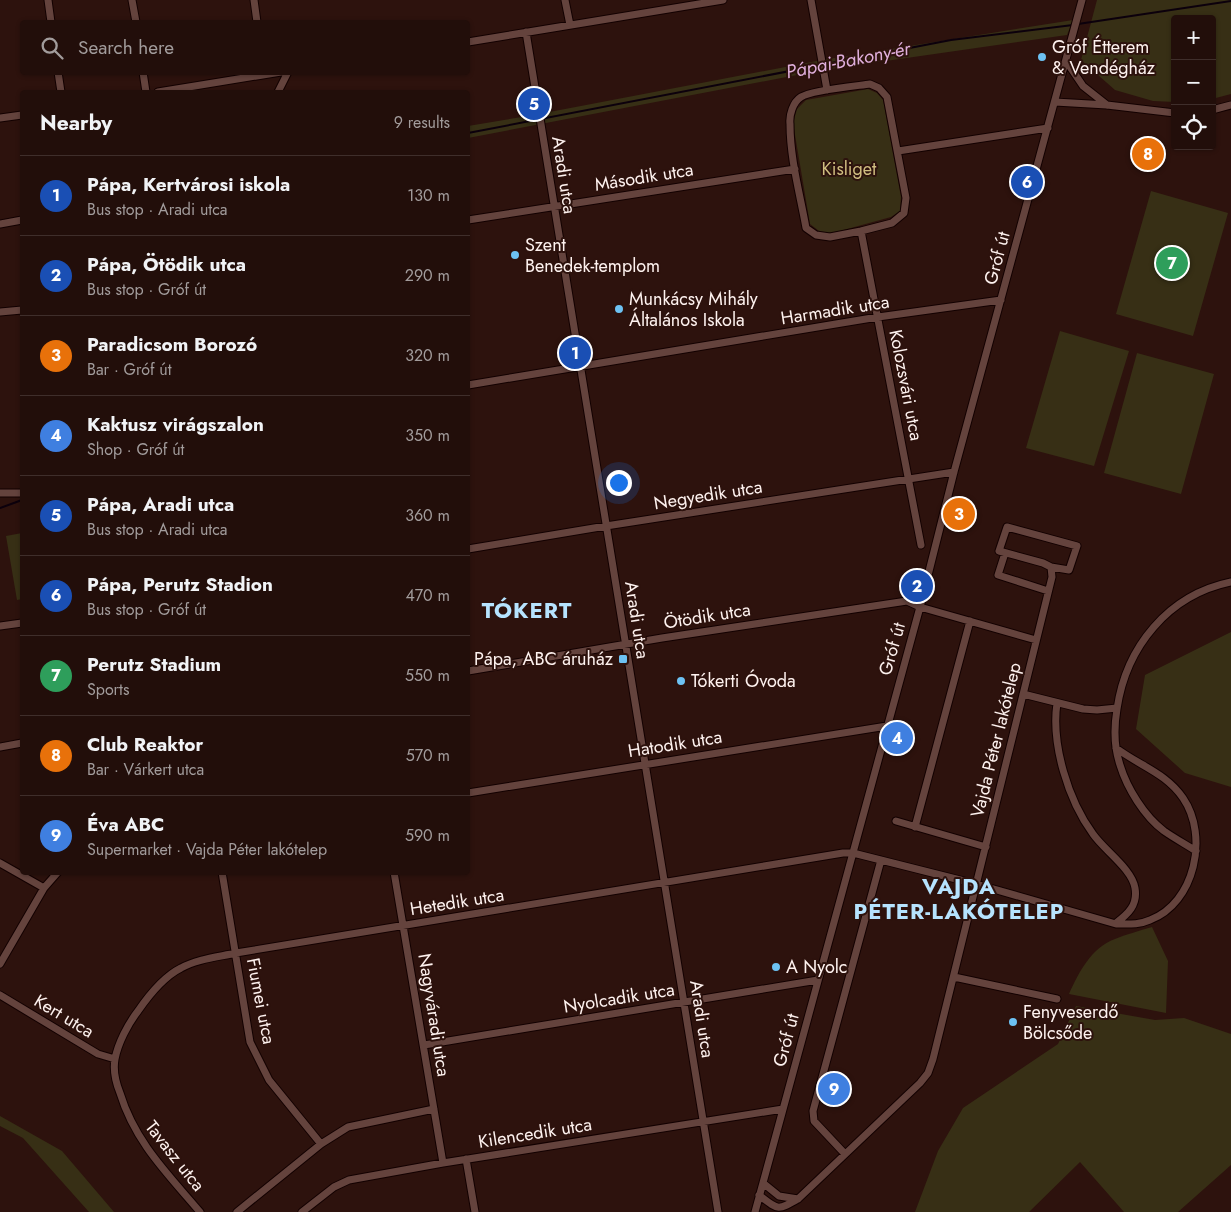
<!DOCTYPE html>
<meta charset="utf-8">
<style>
:root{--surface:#220e0a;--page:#2a1713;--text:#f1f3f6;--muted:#a29c9c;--line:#3f2e2b;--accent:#6dc2f3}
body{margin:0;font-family:Jost,sans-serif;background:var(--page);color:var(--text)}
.controls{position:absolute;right:15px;top:15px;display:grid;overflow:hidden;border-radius:5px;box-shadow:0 1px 4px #0004}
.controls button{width:45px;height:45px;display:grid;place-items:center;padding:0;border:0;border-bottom:1px solid var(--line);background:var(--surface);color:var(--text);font:25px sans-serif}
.you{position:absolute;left:618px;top:482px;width:18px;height:18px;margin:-12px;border:4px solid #fff;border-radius:50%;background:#1a73e8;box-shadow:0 0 0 8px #1a73e833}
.badge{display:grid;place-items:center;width:32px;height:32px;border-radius:50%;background:var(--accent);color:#fff;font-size:16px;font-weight:700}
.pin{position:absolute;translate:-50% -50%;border:2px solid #fff;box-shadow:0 1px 5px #0006}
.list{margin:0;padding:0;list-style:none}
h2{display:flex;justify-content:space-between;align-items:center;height:65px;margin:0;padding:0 20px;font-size:21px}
h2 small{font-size:16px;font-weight:400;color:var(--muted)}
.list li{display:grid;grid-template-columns:32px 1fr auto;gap:15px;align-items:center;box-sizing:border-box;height:80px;padding:0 20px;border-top:1px solid var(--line)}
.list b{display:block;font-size:19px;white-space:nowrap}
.list p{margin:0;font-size:16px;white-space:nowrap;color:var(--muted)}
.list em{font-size:16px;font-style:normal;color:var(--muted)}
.icon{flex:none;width:28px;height:28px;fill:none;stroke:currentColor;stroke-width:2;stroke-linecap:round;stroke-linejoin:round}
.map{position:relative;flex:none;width:1231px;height:1212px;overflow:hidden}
.search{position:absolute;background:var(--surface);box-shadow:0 1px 4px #0004;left:20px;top:20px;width:450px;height:55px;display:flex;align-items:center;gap:12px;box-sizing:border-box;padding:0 18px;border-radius:5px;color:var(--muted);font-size:19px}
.panel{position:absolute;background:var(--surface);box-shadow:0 1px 4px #0004;left:20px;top:90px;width:450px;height:785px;border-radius:5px}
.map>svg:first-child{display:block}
</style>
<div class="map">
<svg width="1231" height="1212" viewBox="0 0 1231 1212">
<rect width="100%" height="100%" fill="#2d120d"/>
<path fill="#372f15" d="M 1097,0 L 1231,0 L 1231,94 L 1212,99 L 1212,19 L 1175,19 L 1175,102 L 1153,101 L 1115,90 L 1081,60 Z
M 1073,20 L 1067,35 L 823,70 L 468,138 L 468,126 L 539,114 L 822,60 Z
M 868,89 L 877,93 L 883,100 L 901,197 L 900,211 L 891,217 L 829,234 L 819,231 L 810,224 L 793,123 L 797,109 L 806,100 Z
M 1151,191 L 1228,213 L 1193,336 L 1116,314 Z
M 1060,331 L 1129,351 L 1094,466 L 1026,448 Z
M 1137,353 L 1214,374 L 1181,494 L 1104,473 Z
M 22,533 L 22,599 L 17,600 L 6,536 Z
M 1231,632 L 1231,787 L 1185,773 L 1136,729 L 1145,675 Z
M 1152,927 L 1168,961 L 1166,1013 L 1069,994 C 1079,972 1091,948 1115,939 C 1127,934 1139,931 1152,927 Z
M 1076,1006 L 1155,1020 L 1184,1018 L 1231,1034 L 1231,1165 L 1178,1212 L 1124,1212 L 1080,1162 L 1029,1212 L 915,1212 L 938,1151 L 963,1108 L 1058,1044 Z
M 0,1116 L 62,1151 L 114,1212 L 89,1212 L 23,1138 L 0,1126 Z"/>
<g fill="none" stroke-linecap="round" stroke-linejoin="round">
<path stroke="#0c000c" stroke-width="2" d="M 1078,24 L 1231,1
M 468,133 L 951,40 L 1073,25
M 0,508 L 22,500"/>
<defs>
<path id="minor" d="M 48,0 L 51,22
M 132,0 L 136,22
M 254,0 L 257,22
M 565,0 L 570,25
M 811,0 L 827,90
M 526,32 L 718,1212
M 468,42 L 723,0
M 1066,61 L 1083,86 L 1107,105
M 58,72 L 61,92
M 143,72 L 146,92
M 870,84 L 879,88 L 887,97 L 906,198 L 904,213 L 892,223 L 861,231 L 830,237 L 816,235 L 806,228 C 800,194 790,159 790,124 C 789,115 793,102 801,97 C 812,90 856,86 870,84 Z
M 158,92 L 281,72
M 278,92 L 288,72
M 1055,102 L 1107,105 L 1175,113
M 1212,110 L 1231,105
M 0,118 L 22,115
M 898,151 L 1048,128
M 468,220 L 795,169
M 0,224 L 22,220
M 861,231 L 921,545
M 0,312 L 22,310
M 468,385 L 878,317 L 1001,300
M 0,493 L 22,493
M 468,549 L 606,526 L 954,472
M 1005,553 L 998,575 L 1048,591
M 0,626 L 22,623
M 468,671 L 662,638 L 907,601 L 920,607 L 1036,640
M 1023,694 L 1083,709 L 1097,710 L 1117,708
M 1057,703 C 1051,744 1068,800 1093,834 C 1104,850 1132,869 1135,888 C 1138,905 1128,914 1116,923
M 0,747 L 22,743
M 468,793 L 887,726
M 896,821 L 986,847
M 915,827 L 970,621
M 1196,851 C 1185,844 1174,838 1164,831 C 1144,816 1127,788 1120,765 C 1114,747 1114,727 1117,709 C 1126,647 1168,595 1231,582
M 0,863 L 44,888
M 222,872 L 250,1042 L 269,1080 L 321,1144
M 394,872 L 443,1163
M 0,964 L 44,888 L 58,872
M 954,977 L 1057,999
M 0,995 L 98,1054 L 115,1059
M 424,1045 L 818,980
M 845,1154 L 814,1121 L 813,1111 L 881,860
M 466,1159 L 475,1212
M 763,1183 L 779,1196 L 798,1199
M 759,1195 C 778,1210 777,1211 798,1199 L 920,1083 L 928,1073 L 933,1059 L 1052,577 L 1051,567 L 1043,563 L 999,551 L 1007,527 L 1077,546 L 1069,570 L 1051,567
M 200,1212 C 167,1173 135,1142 120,1093 C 116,1083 113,1070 115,1059 C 118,1043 128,1024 138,1011 C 149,995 163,977 181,968 C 197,959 218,957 236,953 L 843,853 L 853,853 L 976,884 L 1116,924 C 1128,924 1139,925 1150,920 C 1195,903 1209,836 1183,798 C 1166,773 1140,766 1116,748
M 237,1212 L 321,1144 L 348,1127 L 434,1109
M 302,1212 L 334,1187 L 349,1180 L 443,1163 L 783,1109
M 755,1212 L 920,607 L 954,472 L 1082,0"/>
</defs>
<use href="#minor" stroke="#130000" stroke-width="9"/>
<use href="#minor" stroke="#64433d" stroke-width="7"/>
</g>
<g fill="#6dc2f3" stroke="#2d120d" stroke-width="2">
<circle cx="1042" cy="57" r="5"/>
<circle cx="515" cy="255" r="5"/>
<circle cx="619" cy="309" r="5"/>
<rect x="618" y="654" width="10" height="10" rx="2.5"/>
<circle cx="681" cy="681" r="5"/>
<circle cx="776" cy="967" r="5"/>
<circle cx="1013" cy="1022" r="5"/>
</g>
<g text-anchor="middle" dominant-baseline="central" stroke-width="4" stroke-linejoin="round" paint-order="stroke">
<g font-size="18" fill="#fef2ef" stroke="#2d120d" text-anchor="start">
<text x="1052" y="47">Gróf Étterem<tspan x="1052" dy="21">&amp; Vendégház</tspan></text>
<text x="525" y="245">Szent<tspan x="525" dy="21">Benedek-templom</tspan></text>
<text x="629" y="299">Munkácsy Mihály<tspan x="629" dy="21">Általános Iskola</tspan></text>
<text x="613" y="659" text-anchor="end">Pápa, ABC áruház</text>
<text x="691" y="681">Tókerti Óvoda</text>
<text x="786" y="967">A Nyolc</text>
<text x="1023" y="1012">Fenyveserdő<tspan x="1023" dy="21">Bölcsőde</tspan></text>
</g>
<g font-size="18" fill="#d0be81" stroke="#2d120d">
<text x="849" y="169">Kisliget</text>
</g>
<g font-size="18" fill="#fef2ef" stroke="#2d120d">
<text transform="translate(564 175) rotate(81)">Aradi utca</text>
<text transform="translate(644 177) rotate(-9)">Második utca</text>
<text transform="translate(997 258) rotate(-75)">Gróf út</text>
<text transform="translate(835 310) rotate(-9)">Harmadik utca</text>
<text transform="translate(906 385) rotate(79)">Kolozsvári utca</text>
<text transform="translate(708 495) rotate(-9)">Negyedik utca</text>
<text transform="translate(707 616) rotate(-9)">Ötödik utca</text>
<text transform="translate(637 620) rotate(81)">Aradi utca</text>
<text transform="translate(892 649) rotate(-74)">Gróf út</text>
<text transform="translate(996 740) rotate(-76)">Vajda Péter lakótelep</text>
<text transform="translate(675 744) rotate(-9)">Hatodik utca</text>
<text transform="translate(457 902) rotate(-9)">Hetedik utca</text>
<text transform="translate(619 998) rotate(-9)">Nyolcadik utca</text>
<text transform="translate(261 1001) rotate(79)">Fiumei utca</text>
<text transform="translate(434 1015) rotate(81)">Nagyváradi utca</text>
<text transform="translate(64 1016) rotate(31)">Kert utca</text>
<text transform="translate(702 1019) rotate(81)">Aradi utca</text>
<text transform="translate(786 1040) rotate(-75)">Gróf út</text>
<text transform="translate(535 1133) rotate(-9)">Kilencedik utca</text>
<text transform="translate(175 1156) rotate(52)">Tavasz utca</text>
</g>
<g font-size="19" font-style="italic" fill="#e0afdc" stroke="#2d120d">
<text transform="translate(848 60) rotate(-11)">Pápai-Bakony-ér</text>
</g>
<g font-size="22" font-weight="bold" letter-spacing="1" fill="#b6e3fe" stroke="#2d120d">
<text x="527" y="610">TÓKERT</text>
<text x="959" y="886">VAJDA<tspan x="959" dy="25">PÉTER-LAKÓTELEP</tspan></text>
</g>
</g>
</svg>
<div class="controls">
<button>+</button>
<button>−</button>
<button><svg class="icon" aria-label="locate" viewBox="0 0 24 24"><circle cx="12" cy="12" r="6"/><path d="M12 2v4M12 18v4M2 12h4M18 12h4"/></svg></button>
</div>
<div class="you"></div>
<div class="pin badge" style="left:575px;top:353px;background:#1a4fb4">1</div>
<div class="pin badge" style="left:917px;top:586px;background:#1a4fb4">2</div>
<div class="pin badge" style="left:959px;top:514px;background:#e8710a">3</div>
<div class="pin badge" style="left:897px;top:738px;background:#3f7fe0">4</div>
<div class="pin badge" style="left:534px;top:104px;background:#1a4fb4">5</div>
<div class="pin badge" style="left:1027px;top:182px;background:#1a4fb4">6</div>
<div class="pin badge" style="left:1172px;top:263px;background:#2e9e5b">7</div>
<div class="pin badge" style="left:1148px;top:154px;background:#e8710a">8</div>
<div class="pin badge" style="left:834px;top:1089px;background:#3f7fe0">9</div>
<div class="search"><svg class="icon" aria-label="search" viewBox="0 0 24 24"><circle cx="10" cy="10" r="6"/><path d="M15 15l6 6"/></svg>Search here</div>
<section class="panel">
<h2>Nearby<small>9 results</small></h2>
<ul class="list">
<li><span class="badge" style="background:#1a4fb4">1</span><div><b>Pápa, Kertvárosi iskola</b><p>Bus stop · Aradi utca</p></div><em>130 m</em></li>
<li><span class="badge" style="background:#1a4fb4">2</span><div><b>Pápa, Ötödik utca</b><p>Bus stop · Gróf út</p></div><em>290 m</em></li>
<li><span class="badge" style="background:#e8710a">3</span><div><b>Paradicsom Borozó</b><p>Bar · Gróf út</p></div><em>320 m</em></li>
<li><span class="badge" style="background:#3f7fe0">4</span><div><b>Kaktusz virágszalon</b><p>Shop · Gróf út</p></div><em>350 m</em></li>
<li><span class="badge" style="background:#1a4fb4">5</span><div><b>Pápa, Aradi utca</b><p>Bus stop · Aradi utca</p></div><em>360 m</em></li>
<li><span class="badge" style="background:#1a4fb4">6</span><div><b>Pápa, Perutz Stadion</b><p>Bus stop · Gróf út</p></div><em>470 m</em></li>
<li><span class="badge" style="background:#2e9e5b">7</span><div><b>Perutz Stadium</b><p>Sports</p></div><em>550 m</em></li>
<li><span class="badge" style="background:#e8710a">8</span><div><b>Club Reaktor</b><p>Bar · Várkert utca</p></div><em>570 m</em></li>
<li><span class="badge" style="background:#3f7fe0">9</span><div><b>Éva ABC</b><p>Supermarket · Vajda Péter lakótelep</p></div><em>590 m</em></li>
</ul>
</section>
</div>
